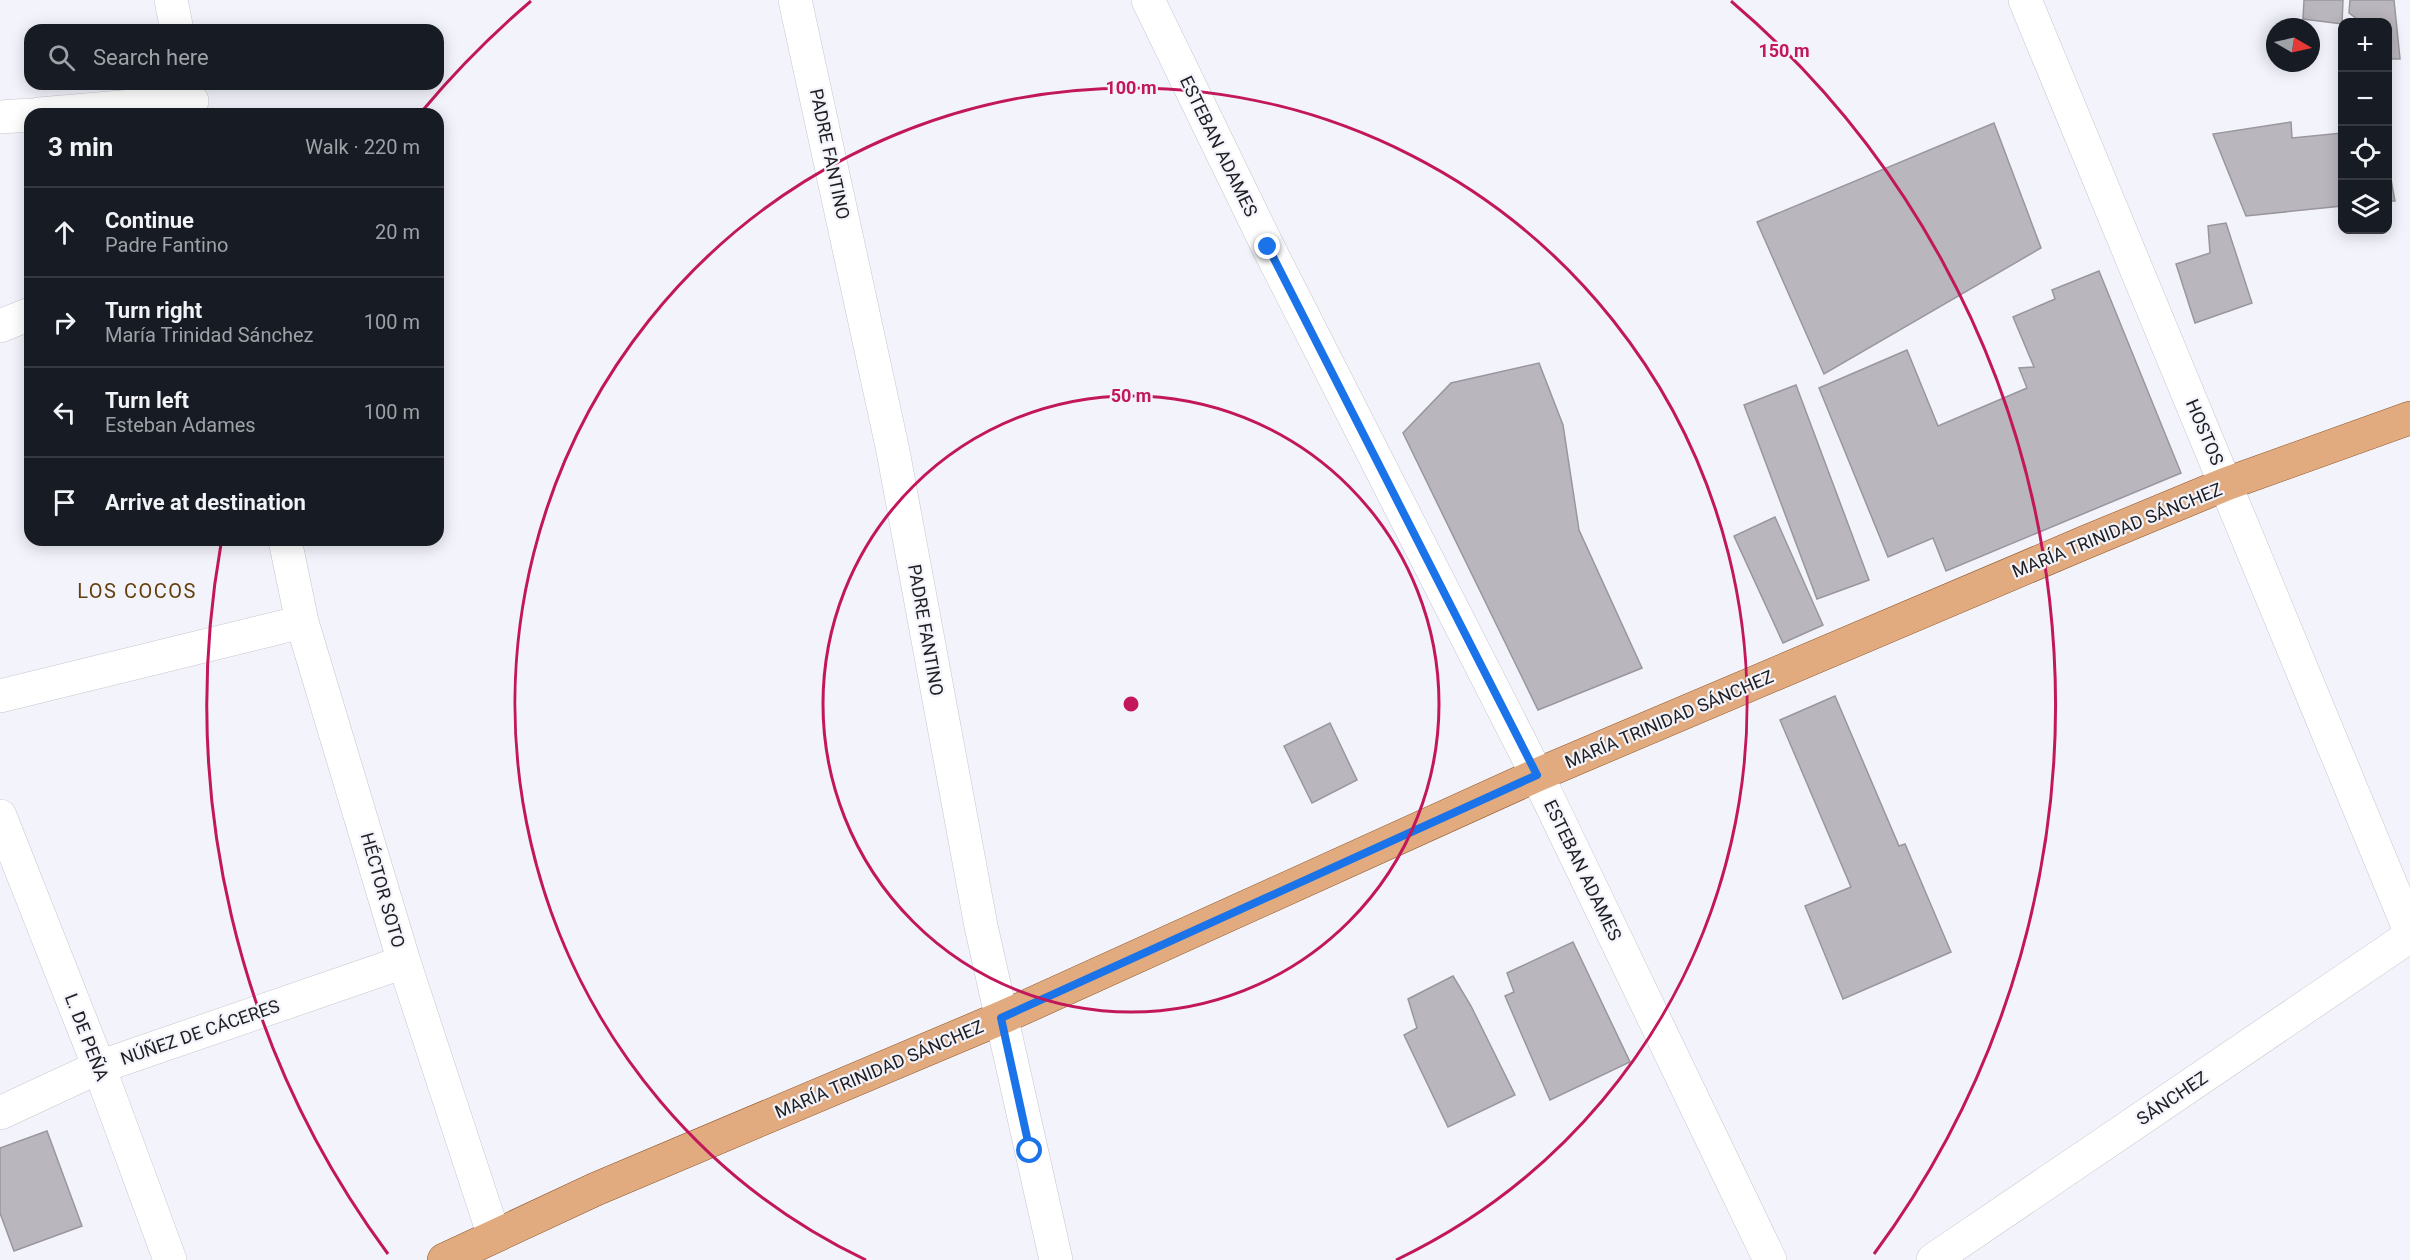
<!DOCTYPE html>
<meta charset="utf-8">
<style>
:root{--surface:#171b24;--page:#20242c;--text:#f1f3f6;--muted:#9ea1a6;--line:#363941}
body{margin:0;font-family:Roboto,sans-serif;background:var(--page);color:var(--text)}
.controls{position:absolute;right:18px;top:18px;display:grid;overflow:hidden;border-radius:12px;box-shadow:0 3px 15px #0003}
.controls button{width:54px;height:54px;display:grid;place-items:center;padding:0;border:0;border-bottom:2px solid var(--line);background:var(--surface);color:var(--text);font:30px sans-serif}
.compass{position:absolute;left:2266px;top:18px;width:54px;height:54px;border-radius:50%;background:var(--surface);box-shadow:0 3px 15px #0003;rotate:99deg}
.stop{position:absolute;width:18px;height:18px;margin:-14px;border:4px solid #1a73e8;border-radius:50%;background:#fff}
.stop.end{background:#1a73e8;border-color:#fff;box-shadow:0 2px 6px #0008}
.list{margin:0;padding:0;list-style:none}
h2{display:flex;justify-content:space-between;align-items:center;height:78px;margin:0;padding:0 24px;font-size:26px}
h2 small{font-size:20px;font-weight:400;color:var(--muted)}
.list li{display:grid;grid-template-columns:39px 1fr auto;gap:18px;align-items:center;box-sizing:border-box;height:90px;padding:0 24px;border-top:2px solid var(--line)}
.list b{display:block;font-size:22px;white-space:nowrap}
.list p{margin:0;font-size:20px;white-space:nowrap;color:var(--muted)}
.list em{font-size:20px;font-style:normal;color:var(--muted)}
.icon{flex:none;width:33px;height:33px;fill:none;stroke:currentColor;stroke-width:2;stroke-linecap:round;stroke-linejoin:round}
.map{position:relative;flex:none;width:2410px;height:1260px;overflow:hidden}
.search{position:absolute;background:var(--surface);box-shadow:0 3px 15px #0003;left:24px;top:24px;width:420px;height:66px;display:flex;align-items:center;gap:15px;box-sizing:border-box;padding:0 21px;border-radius:18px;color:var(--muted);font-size:22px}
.panel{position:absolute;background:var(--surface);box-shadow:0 3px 15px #0003;left:24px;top:108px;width:420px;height:438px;border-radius:18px}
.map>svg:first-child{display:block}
</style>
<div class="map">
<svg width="2410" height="1260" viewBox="0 0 2410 1260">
<rect width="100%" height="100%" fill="#f3f3fc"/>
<path fill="#b9b6bd" stroke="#99969e" stroke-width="1.5" d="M 2304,0 L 2343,0 L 2342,24 L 2303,19 Z
M 2350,0 L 2394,0 L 2400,59 L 2388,59 L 2388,22 L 2361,22 L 2349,13 Z
M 2291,122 L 2292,138 L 2342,133 L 2342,206 L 2246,216 L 2213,134 Z
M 1994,123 L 2041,248 L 1824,374 L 1757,222 Z
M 2388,163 L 2395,201 L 2388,201 Z
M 2226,223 L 2252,303 L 2195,323 L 2176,264 L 2210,253 L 2208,226 Z
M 2099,271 L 2181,473 L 1946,571 L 1933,538 L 1888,557 L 1819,388 L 1907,350 L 1938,426 L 2027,388 L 2019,368 L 2034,367 L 2013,317 L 2055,299 L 2052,290 Z
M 1539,363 L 1563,425 L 1579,530 L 1642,668 L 1538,710 L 1403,433 L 1451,383 Z
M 1796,385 L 1869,580 L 1817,599 L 1744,405 Z
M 1775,517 L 1823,625 L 1783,643 L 1734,536 Z
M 1835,696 L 1899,846 L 1905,844 L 1951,952 L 1843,999 L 1805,906 L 1851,887 L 1780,720 Z
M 1330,723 L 1357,780 L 1312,803 L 1284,746 Z
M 1573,942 L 1630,1062 L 1550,1100 L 1505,996 L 1514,992 L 1507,973 Z
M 1453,976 L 1471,1006 L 1515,1095 L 1448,1127 L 1404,1035 L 1417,1028 L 1408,999 Z
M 47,1131 L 82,1226 L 14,1251 L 0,1213 L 0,1148 Z"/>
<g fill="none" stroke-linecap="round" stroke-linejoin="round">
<defs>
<path id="street" d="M 171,0 L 177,30
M 795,0 L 893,451 L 981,926 L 1056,1260
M 1148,0 L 1268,247 L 1537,775 L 1770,1260
M 2025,0 L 2410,931
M 39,114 L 192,101
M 0,117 L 30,115
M 0,326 L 30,314
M 285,540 L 302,622 L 404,962 L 494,1236
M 0,696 L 302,622
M 0,816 L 99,1067 L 170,1260
M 0,1113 L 99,1067 L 404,962
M 1933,1260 L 2410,936"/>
<path id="primary" d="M 444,1260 L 596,1189 L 1001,1018 L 1537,775 L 2086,542 L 2226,484 L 2410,418"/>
</defs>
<use href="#street" stroke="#c6c6ce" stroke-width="34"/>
<use href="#primary" stroke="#905627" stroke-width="34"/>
<use href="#street" stroke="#fff" stroke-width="33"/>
<use href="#primary" stroke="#e1ab7f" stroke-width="33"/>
</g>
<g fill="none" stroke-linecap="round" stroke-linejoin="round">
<path stroke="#1a73e8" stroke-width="8" d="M 1030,1151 L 1001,1018 L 1537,775 L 1268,247"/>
</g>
<g fill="none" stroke="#c2185b" stroke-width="3">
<circle cx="1131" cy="704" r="308"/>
<path d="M866 1260A616 616 0 1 1 1396 1260"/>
<path d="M388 1254A924 924 0 0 1 221 544M423 110A924 924 0 0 1 531 1M1731 1A924 924 0 0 1 1874 1254"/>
</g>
<g text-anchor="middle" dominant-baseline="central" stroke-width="4.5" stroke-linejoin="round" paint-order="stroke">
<g font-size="18" fill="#202023" stroke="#f3f3fc">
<text transform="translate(1219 146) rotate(64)">ESTEBAN ADAMES</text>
<text transform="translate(830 154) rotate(78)">PADRE FANTINO</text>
<text transform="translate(2205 432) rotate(67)">HOSTOS</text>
<text transform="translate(2117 530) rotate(-22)">MARÍA TRINIDAD SÁNCHEZ</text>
<text transform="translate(926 630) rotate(80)">PADRE FANTINO</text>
<text transform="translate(1669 719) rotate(-23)">MARÍA TRINIDAD SÁNCHEZ</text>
<text transform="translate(1583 870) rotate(64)">ESTEBAN ADAMES</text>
<text transform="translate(383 890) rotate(74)">HÉCTOR SOTO</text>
<text transform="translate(200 1032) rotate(-19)">NÚÑEZ DE CÁCERES</text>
<text transform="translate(87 1037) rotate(69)">L. DE PEÑA</text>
<text transform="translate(879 1069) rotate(-23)">MARÍA TRINIDAD SÁNCHEZ</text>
<text transform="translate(2172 1098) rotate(-34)">SÁNCHEZ</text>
</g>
<g font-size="20" letter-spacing="1.5" fill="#643f0d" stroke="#f3f3fc">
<text x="137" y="591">LOS COCOS</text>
</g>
</g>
<circle cx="1131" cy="704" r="9" fill="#c2185b" stroke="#f3f3fc" stroke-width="3"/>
<g font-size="18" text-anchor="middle" font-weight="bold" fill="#c2185b" stroke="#f3f3fc" stroke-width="4.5" stroke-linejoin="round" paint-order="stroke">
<text x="1784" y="57">150 m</text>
<text x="1131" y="94">100 m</text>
<text x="1131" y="402">50 m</text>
</g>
</svg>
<div class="controls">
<button>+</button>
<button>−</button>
<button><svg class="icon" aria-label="locate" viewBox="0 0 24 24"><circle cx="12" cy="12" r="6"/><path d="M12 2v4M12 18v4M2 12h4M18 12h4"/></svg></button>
<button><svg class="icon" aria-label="layers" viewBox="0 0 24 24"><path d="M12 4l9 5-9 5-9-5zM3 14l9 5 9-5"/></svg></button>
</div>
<svg class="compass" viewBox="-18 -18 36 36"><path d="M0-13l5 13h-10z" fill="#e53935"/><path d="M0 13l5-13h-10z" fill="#9ea1a6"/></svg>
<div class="stop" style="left:1030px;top:1151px"></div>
<div class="stop end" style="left:1268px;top:247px"></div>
<div class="search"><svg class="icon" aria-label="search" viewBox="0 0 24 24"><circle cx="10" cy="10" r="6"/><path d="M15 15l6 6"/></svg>Search here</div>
<section class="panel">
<h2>3 min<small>Walk · 220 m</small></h2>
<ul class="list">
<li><svg class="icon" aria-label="ahead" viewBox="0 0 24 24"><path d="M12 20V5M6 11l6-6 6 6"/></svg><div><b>Continue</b><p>Padre Fantino</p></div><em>20 m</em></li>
<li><svg class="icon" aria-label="right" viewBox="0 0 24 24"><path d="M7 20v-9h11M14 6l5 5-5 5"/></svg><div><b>Turn right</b><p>María Trinidad Sánchez</p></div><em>100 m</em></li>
<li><svg class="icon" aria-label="left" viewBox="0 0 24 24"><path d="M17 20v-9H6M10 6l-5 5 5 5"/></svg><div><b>Turn left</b><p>Esteban Adames</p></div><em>100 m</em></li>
<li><svg class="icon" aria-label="arrive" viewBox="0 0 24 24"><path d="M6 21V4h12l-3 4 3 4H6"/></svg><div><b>Arrive at destination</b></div></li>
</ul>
</section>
</div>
